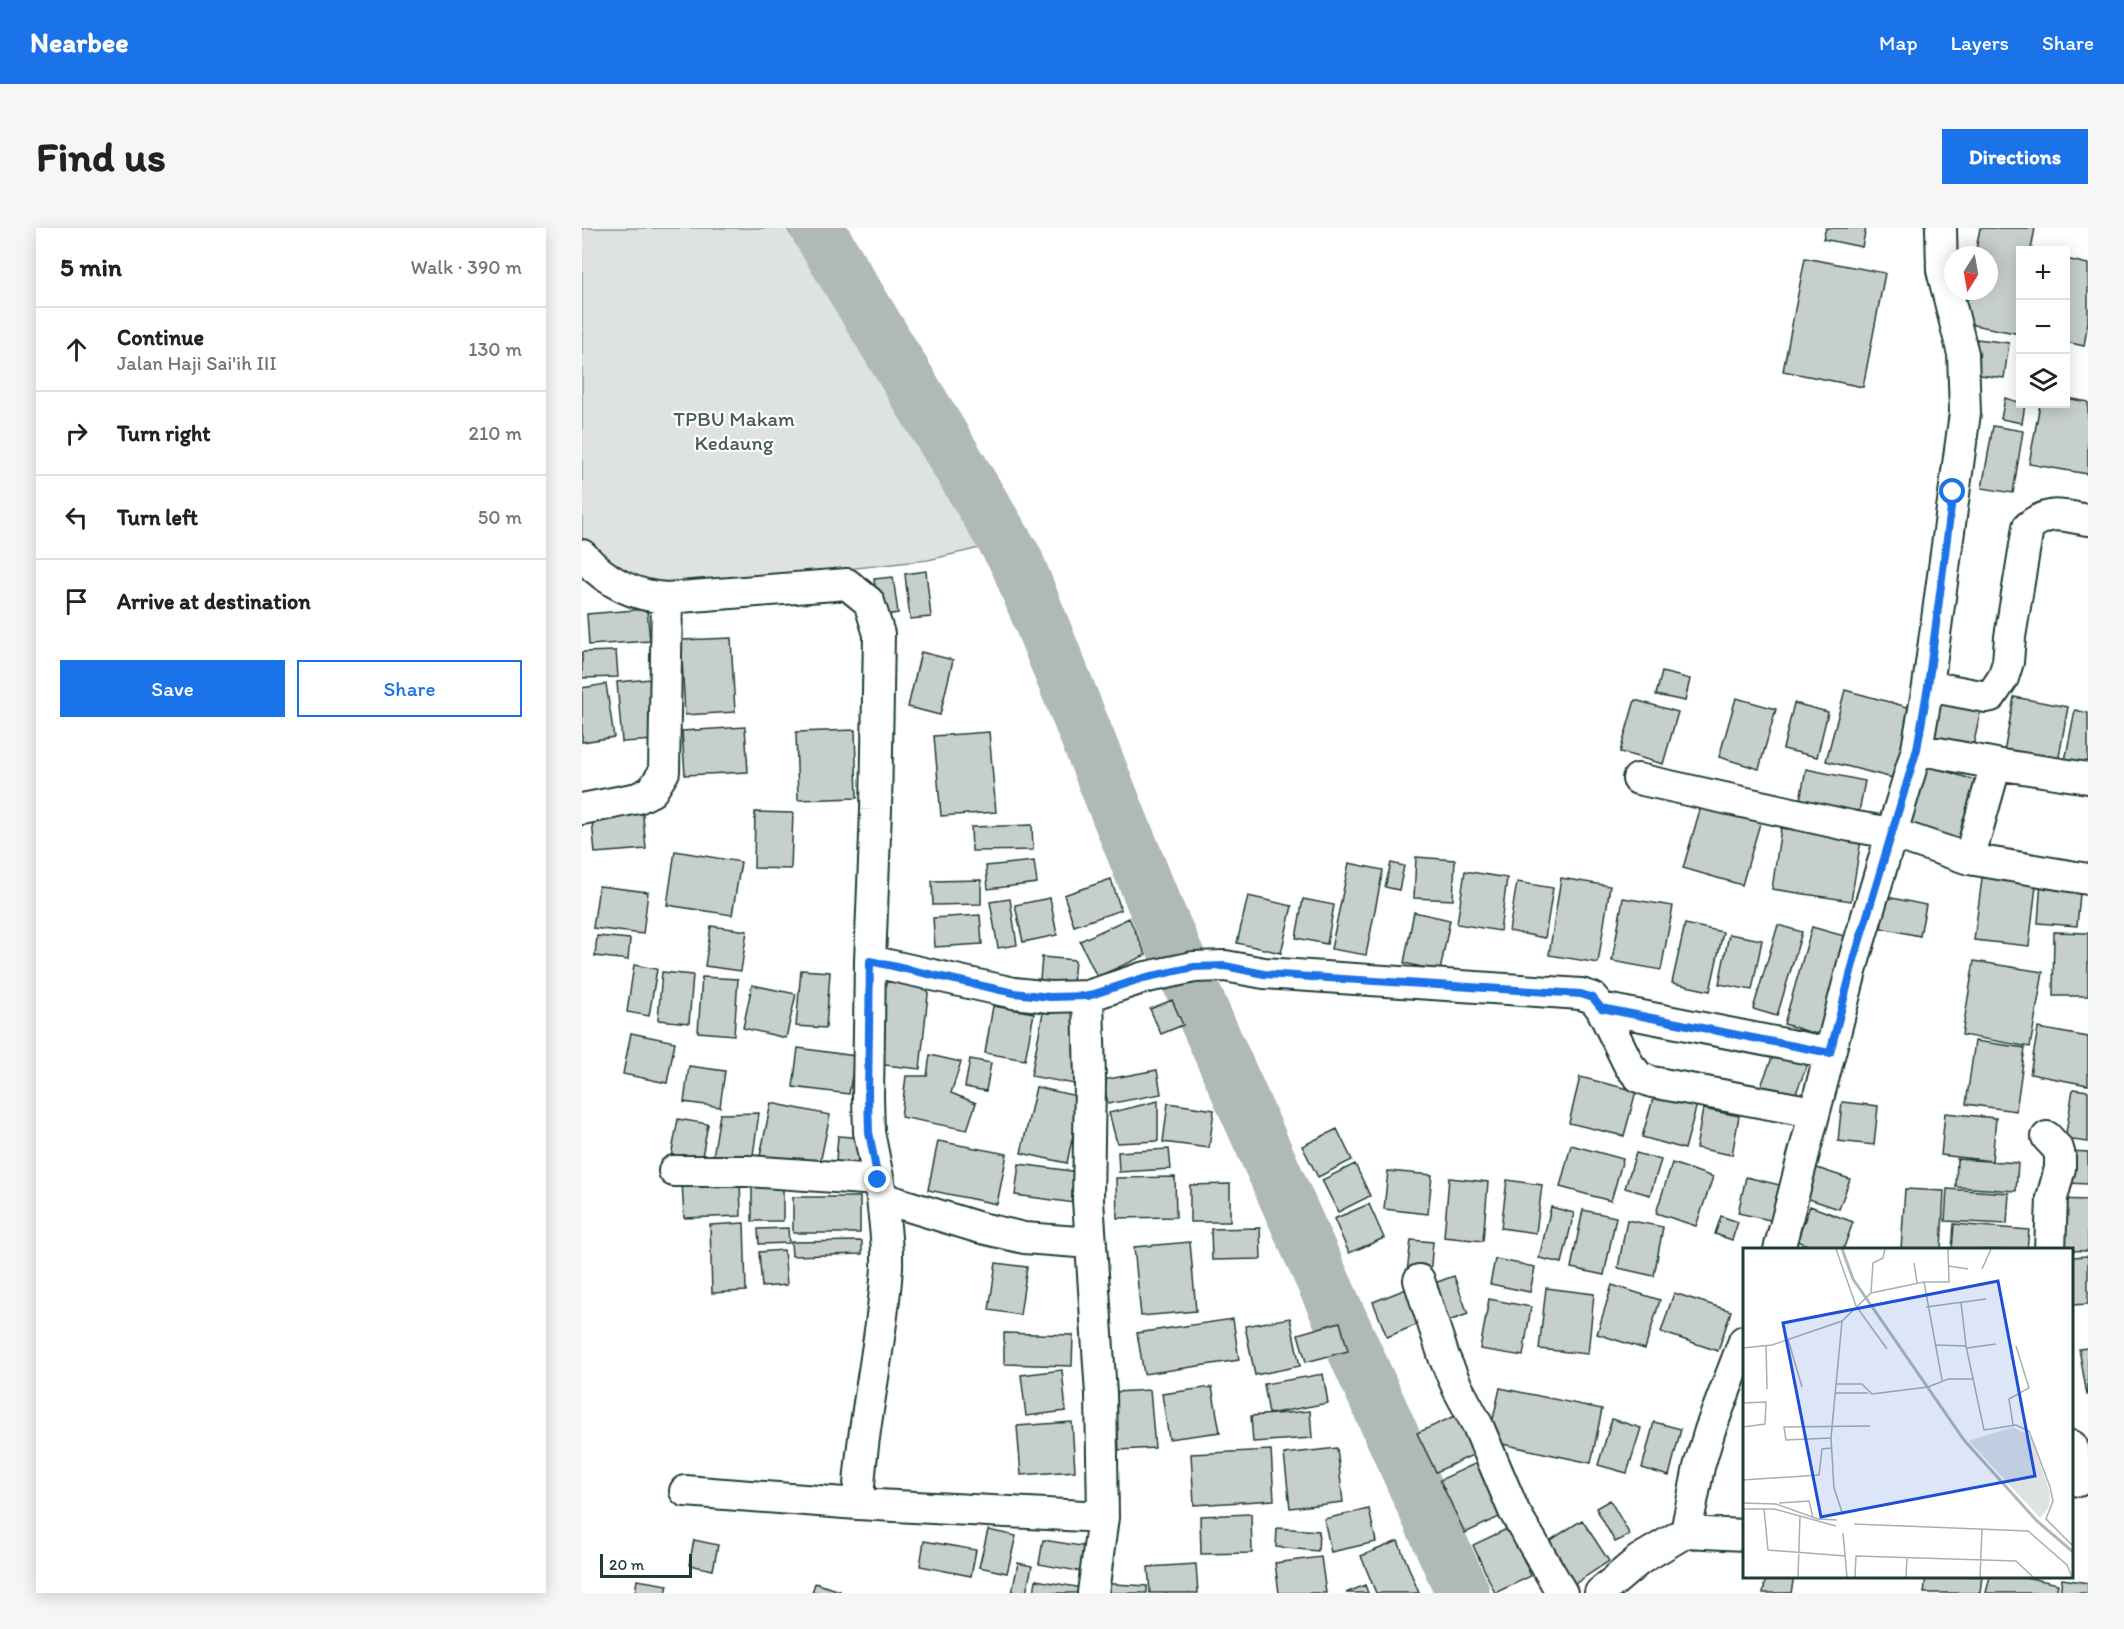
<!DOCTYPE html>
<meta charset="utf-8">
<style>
:root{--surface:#fff;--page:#f6f6f6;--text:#222;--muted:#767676;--line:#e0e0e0;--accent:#1a73e8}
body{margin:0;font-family:Itim,sans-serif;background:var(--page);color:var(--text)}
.controls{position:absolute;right:18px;top:18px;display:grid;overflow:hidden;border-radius:0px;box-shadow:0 3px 15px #0003}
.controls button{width:54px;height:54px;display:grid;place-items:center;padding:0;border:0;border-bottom:2px solid var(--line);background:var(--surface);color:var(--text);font:30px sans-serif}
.compass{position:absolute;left:1362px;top:18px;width:54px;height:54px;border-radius:50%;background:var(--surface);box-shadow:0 3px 15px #0003;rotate:191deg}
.scale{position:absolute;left:18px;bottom:15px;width:92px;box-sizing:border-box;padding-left:6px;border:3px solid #1f3d34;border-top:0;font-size:16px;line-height:21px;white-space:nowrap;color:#1f3d34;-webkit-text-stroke:4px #fff;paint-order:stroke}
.stop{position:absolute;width:18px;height:18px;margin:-14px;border:4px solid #1a73e8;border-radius:50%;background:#fff}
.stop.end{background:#1a73e8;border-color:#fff;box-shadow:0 2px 6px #0008}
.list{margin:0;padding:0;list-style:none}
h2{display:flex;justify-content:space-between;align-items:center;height:78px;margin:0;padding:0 24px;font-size:26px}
h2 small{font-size:20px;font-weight:400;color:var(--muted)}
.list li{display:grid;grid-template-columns:39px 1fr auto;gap:18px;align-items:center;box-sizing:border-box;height:84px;padding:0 24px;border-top:2px solid var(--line)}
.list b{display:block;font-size:22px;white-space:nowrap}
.list p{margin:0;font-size:20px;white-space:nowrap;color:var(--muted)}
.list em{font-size:20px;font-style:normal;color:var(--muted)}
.actions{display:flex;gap:12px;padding:18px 24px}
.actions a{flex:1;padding:14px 0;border:2px solid var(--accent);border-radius:0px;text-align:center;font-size:21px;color:var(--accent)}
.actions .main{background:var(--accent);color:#fff}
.icon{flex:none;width:33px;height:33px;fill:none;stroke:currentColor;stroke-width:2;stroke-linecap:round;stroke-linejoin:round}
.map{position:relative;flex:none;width:1506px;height:1365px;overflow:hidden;border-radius:0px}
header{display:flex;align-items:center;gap:36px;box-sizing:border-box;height:84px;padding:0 30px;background:var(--accent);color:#fff}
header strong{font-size:28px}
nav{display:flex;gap:33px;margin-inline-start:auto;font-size:21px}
.intro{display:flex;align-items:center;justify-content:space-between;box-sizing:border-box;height:144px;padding:0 36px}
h1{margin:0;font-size:42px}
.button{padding:15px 27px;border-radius:0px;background:var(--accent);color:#fff;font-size:21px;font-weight:700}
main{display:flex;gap:36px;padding:0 36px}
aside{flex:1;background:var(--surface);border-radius:0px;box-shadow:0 3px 15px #0003}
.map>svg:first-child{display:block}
</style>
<header>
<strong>Nearbee</strong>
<nav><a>Map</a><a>Layers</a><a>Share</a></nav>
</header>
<div class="intro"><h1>Find us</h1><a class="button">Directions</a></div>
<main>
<aside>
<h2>5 min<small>Walk · 390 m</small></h2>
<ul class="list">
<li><svg class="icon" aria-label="ahead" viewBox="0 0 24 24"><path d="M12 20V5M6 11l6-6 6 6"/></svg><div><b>Continue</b><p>Jalan Haji Sai'ih III</p></div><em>130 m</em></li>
<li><svg class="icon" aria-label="right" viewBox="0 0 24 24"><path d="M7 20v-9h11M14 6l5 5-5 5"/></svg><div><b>Turn right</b></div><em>210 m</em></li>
<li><svg class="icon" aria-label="left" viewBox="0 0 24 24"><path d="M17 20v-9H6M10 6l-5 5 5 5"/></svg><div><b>Turn left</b></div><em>50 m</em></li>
<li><svg class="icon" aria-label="arrive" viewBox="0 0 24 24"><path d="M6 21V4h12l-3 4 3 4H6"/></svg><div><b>Arrive at destination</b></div></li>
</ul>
<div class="actions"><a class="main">Save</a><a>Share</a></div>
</aside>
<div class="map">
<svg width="1506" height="1365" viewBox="0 0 1506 1365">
<rect width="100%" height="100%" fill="#fff"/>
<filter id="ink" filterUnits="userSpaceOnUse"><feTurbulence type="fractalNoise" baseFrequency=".0167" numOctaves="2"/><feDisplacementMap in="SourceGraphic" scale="12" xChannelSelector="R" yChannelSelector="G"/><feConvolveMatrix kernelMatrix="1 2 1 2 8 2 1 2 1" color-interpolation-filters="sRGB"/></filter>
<g filter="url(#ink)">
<path fill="#dee3e2" stroke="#7e908b" stroke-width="1.5" d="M 0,0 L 205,0 L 402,319 L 346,332 L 84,361 L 60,354 L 2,314 L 0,310 Z"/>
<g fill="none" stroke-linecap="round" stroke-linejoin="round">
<path stroke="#afbab7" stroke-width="54" d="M 235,0 L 434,332 L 573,678 L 881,1365"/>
</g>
<path fill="#c7cfcc" stroke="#1f3d34" stroke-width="1.5" d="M 1244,0 L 1284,0 L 1280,19 L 1241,11 Z
M 1398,0 L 1453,0 L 1449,22 L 1438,22 L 1438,106 L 1381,95 L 1387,63 L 1407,63 L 1407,27 L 1393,27 Z
M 1223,30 L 1303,45 L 1281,159 L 1201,143 Z
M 1484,31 L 1506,36 L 1506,93 L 1502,118 L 1484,114 Z
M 1395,111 L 1427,115 L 1422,150 L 1390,146 Z
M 1423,170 L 1443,176 L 1440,195 L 1419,191 Z
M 1484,170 L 1506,174 L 1506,246 L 1447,236 L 1458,176 L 1484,176 Z
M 1411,198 L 1441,203 L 1431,265 L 1400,260 Z
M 344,343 L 349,389 L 328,391 L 323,346 Z
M 311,349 L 316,385 L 297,388 L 292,351 Z
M 65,381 L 68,413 L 7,417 L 5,386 Z
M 149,410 L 153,484 L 103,487 L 99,412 Z
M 34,423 L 36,449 L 0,450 L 0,424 Z
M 339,424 L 371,432 L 358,487 L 326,479 Z
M 1080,444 L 1108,451 L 1103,473 L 1074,467 Z
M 69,451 L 74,512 L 40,514 L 35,454 Z
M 24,456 L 32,509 L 0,514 L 0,460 Z
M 1263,462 L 1333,481 L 1315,551 L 1244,533 Z
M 1359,469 L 1400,477 L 1389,528 L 1349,519 Z
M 1432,469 L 1486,479 L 1475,540 L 1421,530 Z
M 1154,470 L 1194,481 L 1177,541 L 1137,529 Z
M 1053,472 L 1096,484 L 1081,536 L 1038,524 Z
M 1212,475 L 1246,484 L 1235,529 L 1201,521 Z
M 1493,482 L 1506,485 L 1506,542 L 1482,538 Z
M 163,499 L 166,544 L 103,547 L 100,503 Z
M 273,502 L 275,570 L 216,572 L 214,504 Z
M 407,504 L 414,584 L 359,588 L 352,508 Z
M 1343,537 L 1396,553 L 1378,618 L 1325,602 Z
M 1224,541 L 1283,553 L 1276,589 L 1217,577 Z
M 1120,575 L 1179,592 L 1160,657 L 1101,640 Z
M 60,578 L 64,621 L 13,625 L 9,582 Z
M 173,584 L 211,585 L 209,641 L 172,640 Z
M 450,597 L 451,622 L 390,623 L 389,599 Z
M 1199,600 L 1279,612 L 1269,673 L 1190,661 Z
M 93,623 L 159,634 L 150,687 L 85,677 Z
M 834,629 L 873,632 L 871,672 L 832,670 Z
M 452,633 L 455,655 L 406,661 L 404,638 Z
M 767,635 L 801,642 L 784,727 L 749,721 Z
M 809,635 L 822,638 L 817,662 L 803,659 Z
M 883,643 L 925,650 L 918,703 L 875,696 Z
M 1401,643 L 1455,649 L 1447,718 L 1392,712 Z
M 979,650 L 1028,658 L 1016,735 L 967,727 Z
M 529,651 L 539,682 L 492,698 L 482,667 Z
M 399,652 L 399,676 L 351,677 L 350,653 Z
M 1459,652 L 1499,655 L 1495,698 L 1456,695 Z
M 935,654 L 971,660 L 963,710 L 927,703 Z
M 17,658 L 66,664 L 61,706 L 11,700 Z
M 666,668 L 710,678 L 699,725 L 655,715 Z
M 1305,669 L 1344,677 L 1338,708 L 1299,700 Z
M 468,670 L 475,707 L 441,714 L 433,677 Z
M 1041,670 L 1091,678 L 1079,742 L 1030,733 Z
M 428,671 L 435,717 L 416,720 L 408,674 Z
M 721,671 L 752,677 L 745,716 L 714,710 Z
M 832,684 L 868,692 L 858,743 L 822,735 Z
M 398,687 L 400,716 L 353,719 L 351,690 Z
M 547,690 L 564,727 L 515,749 L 498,713 Z
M 1103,696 L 1141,704 L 1128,763 L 1090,755 Z
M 1196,697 L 1220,704 L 1195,788 L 1171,781 Z
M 129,698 L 165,703 L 159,743 L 123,738 Z
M 1230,699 L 1269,710 L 1240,808 L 1202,796 Z
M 1472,704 L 1506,705 L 1506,768 L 1471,768 Z
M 1147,706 L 1180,712 L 1170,762 L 1137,756 Z
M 15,708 L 48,711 L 46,732 L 13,728 Z
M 460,729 L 493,732 L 490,767 L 457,763 Z
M 1392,733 L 1461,744 L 1448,819 L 1380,807 Z
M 52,737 L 75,741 L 67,788 L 45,784 Z
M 219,742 L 248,744 L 244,800 L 214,798 Z
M 303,743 L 348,748 L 338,841 L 294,836 Z
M 80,744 L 111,747 L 107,795 L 76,792 Z
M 120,749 L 156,751 L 152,807 L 116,804 Z
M 170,757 L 214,766 L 204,810 L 161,800 Z
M 590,772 L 601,797 L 579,806 L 568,781 Z
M 411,778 L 452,785 L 443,832 L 403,825 Z
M 462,779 L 505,787 L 492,856 L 449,848 Z
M 1456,800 L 1506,809 L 1506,857 L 1448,846 Z
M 49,805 L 93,814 L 85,855 L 41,846 Z
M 1393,813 L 1443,820 L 1434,883 L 1384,876 Z
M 1195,817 L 1228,830 L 1210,875 L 1177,863 Z
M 216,820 L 273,828 L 267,866 L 211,859 Z
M 348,827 L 379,834 L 369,865 L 394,875 L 385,902 L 319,889 L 324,848 L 345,848 Z
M 388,831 L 409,835 L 404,863 L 383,859 Z
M 107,838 L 143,843 L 138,879 L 102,874 Z
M 575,842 L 579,866 L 526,876 L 521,852 Z
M 998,849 L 1054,863 L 1042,908 L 987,895 Z
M 454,859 L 499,869 L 485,935 L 439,925 Z
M 1491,861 L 1506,863 L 1506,914 L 1483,911 Z
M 1073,864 L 1115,876 L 1103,921 L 1060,909 Z
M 576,873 L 576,913 L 535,915 L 527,885 Z
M 1260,874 L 1296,878 L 1292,917 L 1256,913 Z
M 189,875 L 248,887 L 236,945 L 177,933 Z
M 586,875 L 632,882 L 627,920 L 581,914 Z
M 1121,881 L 1157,888 L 1150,927 L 1114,920 Z
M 177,885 L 169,941 L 130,935 L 138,886 Z
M 1363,885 L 1414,890 L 1410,933 L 1359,927 Z
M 96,891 L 126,896 L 119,934 L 89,929 Z
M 755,901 L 770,932 L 736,949 L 720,918 Z
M 256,908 L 282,910 L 279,946 L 253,944 Z
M 356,913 L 425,926 L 415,976 L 346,962 Z
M 989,917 L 1041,931 L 1029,973 L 978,959 Z
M 587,921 L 589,941 L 537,944 L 536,924 Z
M 1488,923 L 1506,924 L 1506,956 L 1486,955 Z
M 1054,925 L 1079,932 L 1068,967 L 1043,960 Z
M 1375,931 L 1436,935 L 1434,963 L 1374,959 Z
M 1090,935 L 1131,949 L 1114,998 L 1074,985 Z
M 437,936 L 497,944 L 493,975 L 433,967 Z
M 773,936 L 788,968 L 756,984 L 740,952 Z
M 1235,940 L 1268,951 L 1257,981 L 1224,970 Z
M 806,943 L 850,947 L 846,986 L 802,981 Z
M 593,949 L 594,989 L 535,990 L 534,950 Z
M 1164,949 L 1206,959 L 1197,994 L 1156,985 Z
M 158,950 L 159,988 L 102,990 L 100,953 Z
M 170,950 L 201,950 L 201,993 L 170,993 Z
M 867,950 L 906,954 L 901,1013 L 862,1009 Z
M 925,952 L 960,957 L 954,1005 L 919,1000 Z
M 648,956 L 648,994 L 608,994 L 608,957 Z
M 1323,961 L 1362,963 L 1359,1022 L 1319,1022 Z
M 1365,961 L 1427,965 L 1425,996 L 1363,993 Z
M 211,969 L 278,969 L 278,1005 L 211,1005 Z
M 1473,971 L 1506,972 L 1506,1023 L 1472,1022 Z
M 787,976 L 802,1010 L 767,1025 L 752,991 Z
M 1228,978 L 1271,994 L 1261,1022 L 1238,1022 L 1215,1013 Z
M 969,979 L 992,985 L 980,1035 L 957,1030 Z
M 1001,982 L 1034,989 L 1022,1047 L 989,1040 Z
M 1139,988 L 1156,994 L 1150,1012 L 1133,1006 Z
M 1045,992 L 1081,999 L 1072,1048 L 1036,1040 Z
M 162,995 L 164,1063 L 130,1065 L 128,997 Z
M 1372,996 L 1447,1002 L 1445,1022 L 1370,1022 Z
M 206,1000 L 207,1015 L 177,1016 L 176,1001 Z
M 678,1000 L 679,1031 L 630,1032 L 629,1001 Z
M 829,1012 L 851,1014 L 848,1047 L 825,1044 Z
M 280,1013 L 280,1026 L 210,1028 L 209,1014 Z
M 608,1014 L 614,1083 L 559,1088 L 552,1019 Z
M 202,1022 L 205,1057 L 180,1059 L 177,1024 Z
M 1506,1028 L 1506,1076 L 1490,1077 L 1490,1029 Z
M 913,1031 L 953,1039 L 948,1064 L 908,1056 Z
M 414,1035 L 445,1039 L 438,1087 L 407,1082 Z
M 872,1048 L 886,1086 L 861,1095 L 847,1057 Z
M 1030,1057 L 1078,1072 L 1063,1121 L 1015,1106 Z
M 832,1058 L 846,1092 L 805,1109 L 791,1074 Z
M 964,1060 L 1012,1066 L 1006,1126 L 957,1121 Z
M 1092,1065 L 1149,1083 L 1136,1123 L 1079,1104 Z
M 907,1071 L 949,1079 L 941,1128 L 898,1121 Z
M 708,1090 L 718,1138 L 673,1147 L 663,1098 Z
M 651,1091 L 657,1132 L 562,1146 L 555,1105 Z
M 758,1094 L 766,1123 L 724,1134 L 716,1106 Z
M 422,1105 L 491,1107 L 490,1138 L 422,1136 Z
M 1506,1120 L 1506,1166 L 1505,1167 L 1497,1121 Z
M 480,1142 L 484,1183 L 444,1188 L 439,1147 Z
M 741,1146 L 746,1175 L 687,1186 L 682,1156 Z
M 630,1159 L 638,1204 L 587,1211 L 580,1166 Z
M 918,1160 L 1020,1181 L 1009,1235 L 906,1213 Z
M 568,1162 L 573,1220 L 537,1222 L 533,1164 Z
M 728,1183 L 730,1210 L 671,1214 L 669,1188 Z
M 875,1187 L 893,1226 L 854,1244 L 835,1205 Z
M 1030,1191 L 1059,1200 L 1045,1245 L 1016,1237 Z
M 490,1194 L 493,1243 L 439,1247 L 435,1198 Z
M 1072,1194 L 1099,1201 L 1087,1248 L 1060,1240 Z
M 755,1220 L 761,1274 L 708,1280 L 702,1226 Z
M 689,1222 L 692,1272 L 612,1277 L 609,1226 Z
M 901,1232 L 926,1285 L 883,1305 L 858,1252 Z
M 1028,1272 L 1048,1307 L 1033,1314 L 1014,1280 Z
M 787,1281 L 794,1314 L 749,1324 L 742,1291 Z
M 669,1286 L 670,1325 L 619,1326 L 618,1288 Z
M 1000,1292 L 1027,1333 L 991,1357 L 964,1315 Z
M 695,1300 L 737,1303 L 736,1323 L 694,1319 Z
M 927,1300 L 949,1348 L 913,1365 L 891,1317 Z
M 406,1302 L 434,1308 L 425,1345 L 397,1339 Z
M 112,1312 L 136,1317 L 131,1342 L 107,1337 Z
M 461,1312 L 506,1319 L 501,1344 L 457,1336 Z
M 342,1313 L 394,1322 L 389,1348 L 338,1338 Z
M 816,1313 L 837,1365 L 794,1365 L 779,1328 Z
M 739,1329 L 744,1365 L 697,1365 L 693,1335 Z
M 436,1335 L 450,1338 L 444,1365 L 430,1365 Z
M 614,1336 L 616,1365 L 568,1365 L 566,1339 Z
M 1184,1348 L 1212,1348 L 1209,1365 L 1181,1365 Z
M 1344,1348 L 1400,1348 L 1398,1365 L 1342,1365 Z
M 1408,1348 L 1439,1348 L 1476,1356 L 1474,1365 L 1404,1365 Z
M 1480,1351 L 1506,1355 L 1506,1365 L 1478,1365 Z
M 55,1352 L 86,1357 L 84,1365 L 53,1365 Z
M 454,1352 L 501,1360 L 500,1365 L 452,1365 Z
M 233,1355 L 258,1363 L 257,1365 L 230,1365 Z
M 515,1355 L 565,1358 L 565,1365 L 514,1365 Z
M 783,1357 L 786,1365 L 764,1365 Z"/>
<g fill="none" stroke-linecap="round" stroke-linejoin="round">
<defs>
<path id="minor" d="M 0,327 C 23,353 50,368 85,370 L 265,356 L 287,374 L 297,406 L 294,582 L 288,733 L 286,869 L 287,904 L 300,970 L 395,999 L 442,1010 L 509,1015
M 1346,458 L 1404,469 L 1409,468 L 1421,450 L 1426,434 L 1428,409 L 1446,299 C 1468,281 1480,288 1506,292
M 1335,521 L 1414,536 L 1506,550
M 1056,551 L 1269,598 L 1310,605 L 1387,631 L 1506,651
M 0,581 L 56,570 L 70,563 L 82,544 L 85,370
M 1387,631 L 1414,536
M 288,733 L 432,765 L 468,769 L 506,768 L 560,750 L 612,739 L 643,738 L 682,745 L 999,766 L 1011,770 L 1019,780 L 1047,837 L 1057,849 L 1070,854 L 1231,884
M 506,768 L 508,854 L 506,972 L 519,1166 L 521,1289 L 511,1365
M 1019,780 L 1248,825
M 1465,909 L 1476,921 L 1478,928 L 1478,940 L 1470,970 L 1468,1022
M 92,943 L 166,943 L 296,952
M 1197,1022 L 1273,728 L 1335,521 L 1346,458 L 1383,185 L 1381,126 L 1360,42 L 1359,0
M 837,1052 L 862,1129 L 876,1161 L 896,1198 L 932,1283 L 980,1365
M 1490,1218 L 1496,1253
M 103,1263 L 276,1276 L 521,1289
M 276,1276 C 279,1197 300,1118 305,1039 C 306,1016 302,992 300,970
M 1104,1304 L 1117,1239 L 1128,1202 L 1162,1113
M 1018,1365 L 1057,1332 L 1104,1304 L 1162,1307"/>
</defs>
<use href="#minor" stroke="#1f3d34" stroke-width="34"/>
<use href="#minor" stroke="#fff" stroke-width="30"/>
</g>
</g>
<g fill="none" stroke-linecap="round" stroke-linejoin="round" filter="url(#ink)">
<path stroke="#1a73e8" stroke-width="8" d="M 296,952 L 287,904 L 286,869 L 288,733 L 432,765 L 468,769 L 506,768 L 561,750 L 612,739 L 643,738 L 682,746 L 999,766 L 1011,770 L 1019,780 L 1248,825 L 1273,728 L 1335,521 L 1346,458 L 1371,264"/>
</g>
<g text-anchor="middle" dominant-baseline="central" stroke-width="4.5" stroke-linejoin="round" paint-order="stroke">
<g font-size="21" fill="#455e57" stroke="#fff">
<text x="152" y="190">TPBU Makam<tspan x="152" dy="24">Kedaung</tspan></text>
</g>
</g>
<g transform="translate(1161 1020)">
<rect width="330" height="330" fill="#fff"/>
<path d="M 270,179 L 288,189 L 307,245 L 306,259 L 297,270 L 226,193 Z" fill="#dee3e2"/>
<path fill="none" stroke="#afbab7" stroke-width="3" d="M 99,1 L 110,31 L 221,192 L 294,273 L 330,304"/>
<path fill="none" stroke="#a5b1ae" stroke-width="1.5" d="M 93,1 L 113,58 L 144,101M 171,15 L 174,35M 206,18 L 225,21M 239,21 L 248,1M 181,34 L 199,132M 128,45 L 130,15 L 140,10 L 142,1M 218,54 L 223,98M 183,59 L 243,51M 99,73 L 88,190 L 91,240 L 100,267M 45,91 L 59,139M 23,97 L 24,141M 192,97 L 223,98 L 241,182 L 273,177 L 286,183 L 307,239 L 310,253 L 303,271 L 330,298M 0,100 L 29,97 L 99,73 L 128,45 L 181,34 L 206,34 L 205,1M 224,100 L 253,96M 93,136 L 119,136 L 129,146 L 185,139 L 205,131 L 231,131M 92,145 L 125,145M 0,155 L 23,154 L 22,176 L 0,179M 270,177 L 266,151 L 286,140 L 273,98M 88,190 L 43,192 L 41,179 L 127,178M 0,232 L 76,227 L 79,201 L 88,200M 0,255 L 33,256 L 75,271 L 94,272M 36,255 L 66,253 L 70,269M 0,261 L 31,261 L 93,278M 21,261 L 25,302 L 103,308M 111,276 L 285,283 L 324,317 L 329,329M 100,285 L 104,329M 55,329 L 57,269M 112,329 L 113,308 L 273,313 L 290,329M 163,329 L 164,310M 237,329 L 239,281"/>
<path fill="#1d4ed8" fill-opacity="0.15" stroke="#1d4ed8" stroke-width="3" d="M 255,33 L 292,228 L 78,269 L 40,75 Z"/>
<rect width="330" height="330" fill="none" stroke="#1f3d34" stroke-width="3"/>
</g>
</svg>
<div class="controls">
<button>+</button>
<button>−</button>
<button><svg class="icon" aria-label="layers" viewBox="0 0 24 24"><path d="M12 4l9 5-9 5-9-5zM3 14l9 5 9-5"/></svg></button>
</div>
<svg class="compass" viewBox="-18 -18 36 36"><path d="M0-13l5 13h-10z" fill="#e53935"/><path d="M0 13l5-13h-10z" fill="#767676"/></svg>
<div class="scale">20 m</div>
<div class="stop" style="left:1371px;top:264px"></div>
<div class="stop end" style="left:296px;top:952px"></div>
</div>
</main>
